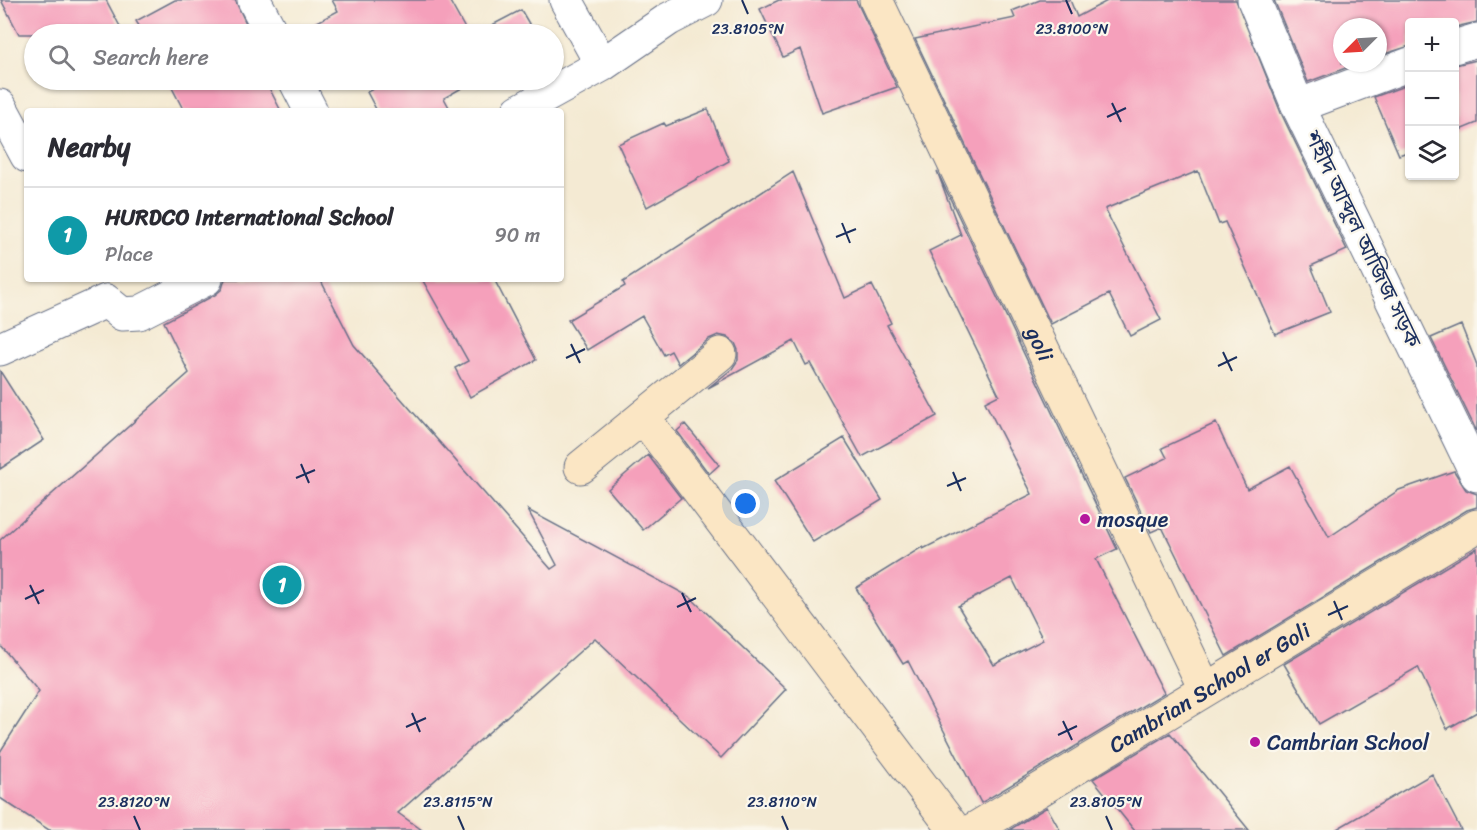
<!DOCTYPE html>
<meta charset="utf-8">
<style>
:root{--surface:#fff;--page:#f2f2f3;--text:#2b2b33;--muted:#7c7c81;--line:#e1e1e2;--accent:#d93025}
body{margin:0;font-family:Sriracha,"Noto Sans Bengali",sans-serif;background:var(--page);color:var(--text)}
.controls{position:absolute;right:18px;top:18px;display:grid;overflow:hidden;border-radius:6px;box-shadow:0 2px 4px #0004}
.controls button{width:54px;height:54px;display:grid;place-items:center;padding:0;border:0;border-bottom:2px solid var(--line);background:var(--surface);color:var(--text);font:30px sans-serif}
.compass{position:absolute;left:1333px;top:18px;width:54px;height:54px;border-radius:50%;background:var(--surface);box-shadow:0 2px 4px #0004;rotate:246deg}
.you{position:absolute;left:746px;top:504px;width:21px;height:21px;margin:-15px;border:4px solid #fff;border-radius:50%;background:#1a73e8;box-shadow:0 0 0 9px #1a73e833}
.badge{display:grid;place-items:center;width:39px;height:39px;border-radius:50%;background:var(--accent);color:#fff;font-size:20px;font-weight:700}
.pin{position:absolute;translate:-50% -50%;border:3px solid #fff;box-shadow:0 2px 6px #0006}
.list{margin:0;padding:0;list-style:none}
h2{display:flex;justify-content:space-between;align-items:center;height:78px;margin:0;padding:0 24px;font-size:26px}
h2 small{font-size:20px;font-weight:400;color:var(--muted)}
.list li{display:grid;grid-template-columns:39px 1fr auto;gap:18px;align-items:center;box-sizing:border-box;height:96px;padding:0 24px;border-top:2px solid var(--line)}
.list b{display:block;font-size:22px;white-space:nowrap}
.list p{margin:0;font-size:20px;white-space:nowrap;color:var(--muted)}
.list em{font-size:20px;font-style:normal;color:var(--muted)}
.icon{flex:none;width:33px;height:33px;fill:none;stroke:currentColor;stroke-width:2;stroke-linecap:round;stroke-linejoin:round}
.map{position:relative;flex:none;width:1477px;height:830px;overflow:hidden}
.search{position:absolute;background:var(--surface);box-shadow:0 2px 4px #0004;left:24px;top:24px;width:540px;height:66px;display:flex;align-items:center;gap:15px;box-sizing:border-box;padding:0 21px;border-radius:33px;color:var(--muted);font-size:22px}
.panel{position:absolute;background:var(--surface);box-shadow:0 2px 4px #0004;left:24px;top:108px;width:540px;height:174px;border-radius:6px}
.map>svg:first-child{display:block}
</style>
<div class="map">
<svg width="1477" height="830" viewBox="0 0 1477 830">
<rect width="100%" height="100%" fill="#fbf7ec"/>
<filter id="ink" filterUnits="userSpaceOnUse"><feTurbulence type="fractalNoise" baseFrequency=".0167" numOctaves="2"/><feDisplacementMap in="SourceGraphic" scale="12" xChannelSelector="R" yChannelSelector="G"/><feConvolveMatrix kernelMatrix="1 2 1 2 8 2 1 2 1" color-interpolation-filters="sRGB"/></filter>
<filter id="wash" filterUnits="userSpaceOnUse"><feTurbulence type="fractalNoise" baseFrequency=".008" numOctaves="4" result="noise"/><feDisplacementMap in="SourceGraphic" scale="24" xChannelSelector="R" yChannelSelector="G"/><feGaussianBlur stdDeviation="1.35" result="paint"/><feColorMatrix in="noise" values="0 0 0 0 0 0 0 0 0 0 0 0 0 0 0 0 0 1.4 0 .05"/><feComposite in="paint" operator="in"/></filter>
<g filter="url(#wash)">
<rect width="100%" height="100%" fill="#f4ead3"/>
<g id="blocks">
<path fill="#f5a0bb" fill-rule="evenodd" d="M 1,0 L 106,0 L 124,34 L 19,34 Z
M 175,0 L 235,0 L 251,34 L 144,34 L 136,21 Z
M 332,0 L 449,0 L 468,34 L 295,34 L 338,11 Z
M 779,0 L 856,0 L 897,87 L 822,113 L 800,49 L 783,57 L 760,9 Z
M 1040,0 L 1070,0 L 1077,17 L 1109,0 L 1236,0 L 1281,113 L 1347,250 L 1311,266 L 1330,312 L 1275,334 L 1225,222 L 1219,224 L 1198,171 L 1105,209 L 1161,320 L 1130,336 L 1109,294 L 1051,324 L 915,39 L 1015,18 L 1012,11 Z
M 1274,0 L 1477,0 L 1477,22 L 1455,27 L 1455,22 L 1410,22 L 1410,46 L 1378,56 L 1378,27 L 1342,27 L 1342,63 L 1359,63 L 1308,82 Z
M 521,10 L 535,34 L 475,34 Z
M 1477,60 L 1477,123 L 1455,132 L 1455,65 Z
M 168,80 L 265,80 L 281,111 L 184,111 Z
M 390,80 L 476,80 L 444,98 L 451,111 L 377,111 L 367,92 Z
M 1410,84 L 1410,151 L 1399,155 L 1374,97 Z
M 708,109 L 729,161 L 647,207 L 618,144 L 664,123 L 666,126 Z
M 937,171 L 1117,549 L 1096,559 L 1164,693 L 981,803 L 908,661 L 903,664 L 856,588 L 922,547 L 923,549 L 1032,494 L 985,402 L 999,395 L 929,251 L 961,235 ZM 1012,578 L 1043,640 L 994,665 L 958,606 Z
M 793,172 L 845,298 L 872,285 L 891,323 L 887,325 L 937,416 L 862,457 L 810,363 L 806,365 L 794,341 L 708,388 L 732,369 L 738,360 L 738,350 L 735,343 L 727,337 L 718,335 L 709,339 L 678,364 L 671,351 L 664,355 L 642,316 L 587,350 L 568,320 L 625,286 L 623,282 Z
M 225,279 L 320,279 L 354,345 L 551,569 L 557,565 L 528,510 L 690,597 L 786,689 L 721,758 L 595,638 L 398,813 L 422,830 L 49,830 L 0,798 L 0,752 L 39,691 L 0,645 L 0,540 L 189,373 L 164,322 L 215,295 L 222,289 Z
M 422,279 L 494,279 L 536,360 L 470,397 L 455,368 L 468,361 Z
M 1461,325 L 1477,365 L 1477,432 L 1431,338 Z
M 0,371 L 44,440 L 0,469 Z
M 1216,423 L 1247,489 L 1290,466 L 1329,537 L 1399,490 L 1454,471 L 1466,490 L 1477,494 L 1477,507 L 1467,510 L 1226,656 L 1162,527 L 1151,532 L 1125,478 L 1167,458 L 1162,448 Z
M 685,424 L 719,465 L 709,474 L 677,431 Z
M 844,438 L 882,500 L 813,542 L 774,481 Z
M 648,455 L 681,498 L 643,530 L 608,489 Z
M 1477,548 L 1477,712 L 1447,729 L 1418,667 L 1319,724 L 1284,664 Z
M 1170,733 L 1249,830 L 1134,830 L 1093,779 Z
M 1432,774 L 1461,830 L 1335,830 Z
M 1047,807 L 1060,830 L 1009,830 Z"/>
</g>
</g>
<g filter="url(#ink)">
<use href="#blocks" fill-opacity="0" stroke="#677087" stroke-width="1.5"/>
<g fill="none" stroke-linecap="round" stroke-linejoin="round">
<defs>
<path id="street" d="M 254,0 L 272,34
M 566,0 L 602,65
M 1254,0 L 1298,106 L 1477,475
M 1454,47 L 1477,40
M 295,80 L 311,111
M 0,106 L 27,156
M 1298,106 L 1410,64
M 519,111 L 602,65 L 669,19 L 706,0
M 0,349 L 106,301 L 122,314 L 139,313 L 206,279"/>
<g id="secondary">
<path id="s1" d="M 876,0 L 1205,689"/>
<path d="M 643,417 L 955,830"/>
<path d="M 643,417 L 581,467 L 720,354"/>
<path id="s2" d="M 973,830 L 1477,526"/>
</g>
</defs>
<use href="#street" stroke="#677087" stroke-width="35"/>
<use href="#secondary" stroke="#677087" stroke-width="35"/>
<use href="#street" stroke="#fff" stroke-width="33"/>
<use href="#secondary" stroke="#fbe6c4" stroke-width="33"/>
</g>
</g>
<path fill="none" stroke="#1b2f5e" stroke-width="2" d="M 742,0 L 748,14M 1066,0 L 1072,14M 1112,103 L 1121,122M 1107,117 L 1126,108M 842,223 L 850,243M 836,237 L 856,229M 571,344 L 580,363M 1223,352 L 1232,371M 566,358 L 585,349M 1218,366 L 1237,357M 301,464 L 309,483M 953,472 L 961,491M 296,478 L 315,470M 947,486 L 966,478M 30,585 L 39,604M 682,593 L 691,612M 25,599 L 44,590M 1334,601 L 1342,620M 677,607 L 696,598M 1328,615 L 1348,606M 412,713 L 420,732M 1063,721 L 1072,740M 406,727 L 426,718M 1058,735 L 1077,726M 134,816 L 140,830M 458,816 L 464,830M 782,816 L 788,830M 1106,816 L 1112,830"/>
<g fill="#b5179e" stroke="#fbf7ec" stroke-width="2">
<circle cx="1085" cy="519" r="6"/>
<circle cx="1255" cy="742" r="6"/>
</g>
<g text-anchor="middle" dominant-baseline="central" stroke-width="4.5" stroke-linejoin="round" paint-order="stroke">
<g font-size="22" fill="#1b2f5e" stroke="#fbf7ec">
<text transform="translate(1363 239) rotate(64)">শহীদ আব্দুল আজিজ সড়ক</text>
<text stroke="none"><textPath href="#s1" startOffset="381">goli</textPath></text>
<text stroke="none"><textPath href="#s2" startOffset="276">Cambrian School er Goli</textPath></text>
</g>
<g font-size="22" fill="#1b2f5e" stroke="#fbf7ec" text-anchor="start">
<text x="1097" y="519">mosque</text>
<text x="1267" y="742">Cambrian School</text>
</g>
</g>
<g font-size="15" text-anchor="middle" fill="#1b2f5e" stroke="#fbf7ec" stroke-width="4.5" stroke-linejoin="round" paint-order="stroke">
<text x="748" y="34">23.8105°N</text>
<text x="1072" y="34">23.8100°N</text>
<text x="134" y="807">23.8120°N</text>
<text x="458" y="807">23.8115°N</text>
<text x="782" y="807">23.8110°N</text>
<text x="1106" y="807">23.8105°N</text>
</g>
</svg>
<div class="controls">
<button>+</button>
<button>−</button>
<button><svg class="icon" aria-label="layers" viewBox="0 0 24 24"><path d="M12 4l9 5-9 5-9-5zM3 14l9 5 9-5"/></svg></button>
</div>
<svg class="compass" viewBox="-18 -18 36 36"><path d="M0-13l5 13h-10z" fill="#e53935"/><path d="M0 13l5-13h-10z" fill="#7c7c81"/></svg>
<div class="you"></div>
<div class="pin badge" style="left:282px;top:585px;background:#0f9aa8">1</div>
<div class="search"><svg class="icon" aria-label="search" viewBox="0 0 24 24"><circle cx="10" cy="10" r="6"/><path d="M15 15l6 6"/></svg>Search here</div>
<section class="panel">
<h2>Nearby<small></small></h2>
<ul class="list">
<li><span class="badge" style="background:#0f9aa8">1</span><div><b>HURDCO International School</b><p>Place</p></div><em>90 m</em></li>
</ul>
</section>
</div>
